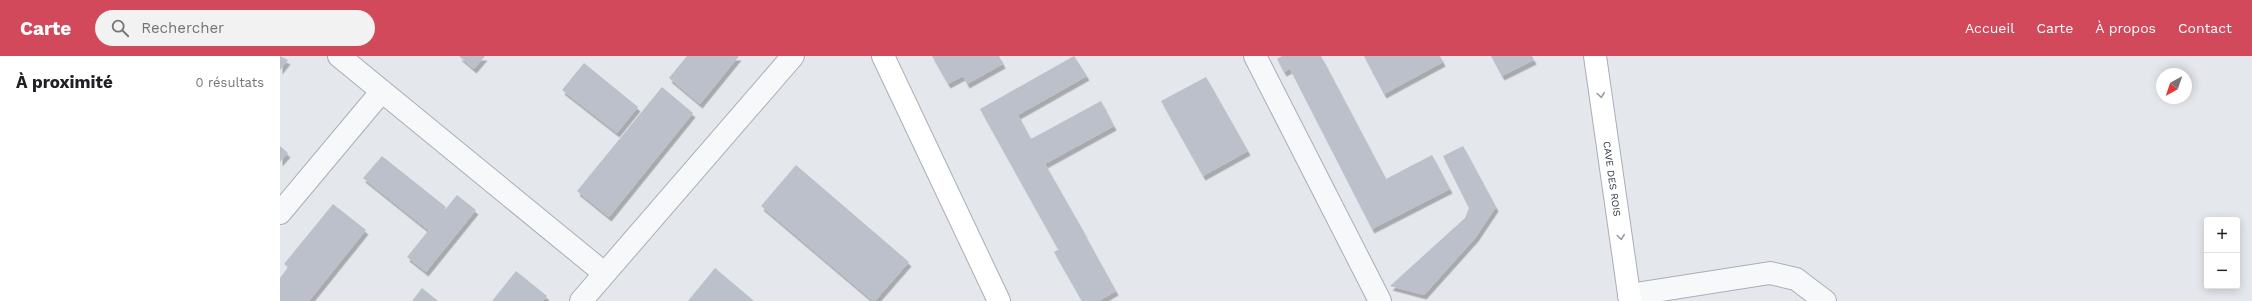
<!DOCTYPE html>
<html lang="fr">
<meta charset="utf-8">
<style>
:root{--surface:#fff;--page:#f2f2f2;--text:#202124;--muted:#757577;--line:#e0e0e0;--accent:#d1495b}
body{margin:0;font-family:"Work Sans",sans-serif;background:var(--page);color:var(--text)}
.controls{position:absolute;right:12px;bottom:12px;display:grid;overflow:hidden;border-radius:4px;box-shadow:0 2px 10px #0003}
.controls button{width:36px;height:36px;display:grid;place-items:center;padding:0;border:0;border-bottom:1px solid var(--line);background:var(--surface);color:var(--text);font:20px sans-serif}
.compass{position:absolute;left:1876px;top:12px;width:36px;height:36px;border-radius:50%;background:var(--surface);box-shadow:0 2px 10px #0003;rotate:220deg}
.list{margin:0;padding:0;list-style:none}
h2{display:flex;justify-content:space-between;align-items:center;height:52px;margin:0;padding:0 16px;font-size:17px}
h2 small{font-size:13px;font-weight:400;color:var(--muted)}
.icon{flex:none;width:22px;height:22px;fill:none;stroke:currentColor;stroke-width:2;stroke-linecap:round;stroke-linejoin:round}
.map{position:relative;flex:none;width:1972px;height:245px;overflow:hidden}
header{display:flex;align-items:center;gap:24px;box-sizing:border-box;height:56px;padding:0 20px;background:var(--accent);color:#fff}
header strong{font-size:19px}
nav{display:flex;gap:22px;margin-inline-start:auto;font-size:14px}
.search{width:280px;height:36px;background:var(--page);display:flex;align-items:center;gap:10px;box-sizing:border-box;padding:0 14px;border-radius:22px;color:var(--muted);font-size:15px}
main{display:flex}
aside{flex:1;background:var(--surface)}
.map>svg:first-child{display:block}
</style>
<header>
<strong>Carte</strong>
<div class="search"><svg class="icon" aria-label="search" viewBox="0 0 24 24"><circle cx="10" cy="10" r="6"/><path d="M15 15l6 6"/></svg>Rechercher</div>
<nav><a>Accueil</a><a>Carte</a><a>À propos</a><a>Contact</a></nav>
</header>
<main>
<aside>
<h2>À proximité<small>0 résultats</small></h2>
<ul class="list">
</ul>
</aside>
<div class="map">
<svg width="1972" height="245" viewBox="0 0 1972 245">
<defs>
<filter id="shadow"><feDropShadow dx="2.5" dy="4.5" stdDeviation="0" flood-color="#0004"/></filter>
</defs>
<rect width="100%" height="100%" fill="#e4e7ec"/>
<path fill="#bbc0ca" filter="url(#shadow)" d="M 0,0 L 8,4 L 0,14 Z
M 179,0 L 205,0 L 194,13 Z
M 407,0 L 459,0 L 420,48 L 389,22 Z
M 652,0 L 719,0 L 723,8 L 687,28 L 683,20 L 668,28 Z
M 794,0 L 807,20 L 738,59 L 751,83 L 821,45 L 834,70 L 765,108 L 805,178 L 778,193 L 700,53 Z
M 1002,0 L 1041,0 L 1106,123 L 1152,99 L 1170,133 L 1092,173 L 1010,13 L 1004,16 L 997,3 Z
M 1084,0 L 1160,0 L 1163,6 L 1104,38 Z
M 1211,0 L 1252,0 L 1254,4 L 1222,20 Z
M 304,7 L 358,51 L 337,77 L 282,34 Z
M 926,21 L 968,95 L 923,120 L 881,45 Z
M 382,31 L 413,57 L 329,161 L 297,135 Z
M 0,90 L 8,97 L 0,106 Z
M 1183,90 L 1216,151 L 1196,181 L 1144,239 L 1110,230 L 1185,162 L 1189,152 L 1163,100 Z
M 102,100 L 166,151 L 148,174 L 83,122 Z
M 516,109 L 629,206 L 595,245 L 593,245 L 481,150 Z
M 177,139 L 196,154 L 146,216 L 127,201 Z
M 53,148 L 86,174 L 29,245 L 0,245 L 0,222 L 8,211 L 4,208 Z
M 805,179 L 836,235 L 819,245 L 802,245 L 774,196 Z
M 435,212 L 474,245 L 408,245 Z
M 236,215 L 267,240 L 263,245 L 212,245 Z
M 142,232 L 158,245 L 132,245 Z"/>
<g fill="none" stroke-linecap="round" stroke-linejoin="round">
<defs>
<path id="street" d="M 59,0 L 324,217
M 975,0 L 1100,245
M 0,157 L 102,35
M 1349,239 L 1490,217 L 1516,223 L 1545,245
M 301,245 L 513,0"/>
<g id="secondary">
<path d="M 603,0 L 719,245"/>
<path id="s1" d="M 1315,0 L 1350,245"/>
</g>
</defs>
<use href="#street" stroke="#a9aeb7" stroke-width="24"/>
<use href="#secondary" stroke="#a9aeb7" stroke-width="24"/>
<use href="#street" stroke="#f7f8fa" stroke-width="22"/>
<use href="#secondary" stroke="#fff" stroke-width="22"/>
</g>
<defs><path id="oneway-chevron" d="M-2-3.5L2.5 0L-2 3.5" fill="none" stroke-width="1.6" stroke-linecap="round" stroke-linejoin="round"/></defs>
<g stroke="#959aa2">
<use href="#oneway-chevron" transform="translate(1321 39) rotate(82)"/>
<use href="#oneway-chevron" transform="translate(1341 181) rotate(82)"/>
</g>
<g text-anchor="middle" dominant-baseline="central" stroke-width="3" stroke-linejoin="round" paint-order="stroke">
<g font-size="10" fill="#2b3445" stroke="#f4f6f9">
<text stroke="none"><textPath href="#s1" startOffset="124">CAVE DES ROIS</textPath></text>
</g>
</g>
</svg>
<div class="controls">
<button>+</button>
<button>−</button>
</div>
<svg class="compass" viewBox="-18 -18 36 36"><path d="M0-13l5 13h-10z" fill="#e53935"/><path d="M0 13l5-13h-10z" fill="#757577"/></svg>
</div>
</main>
